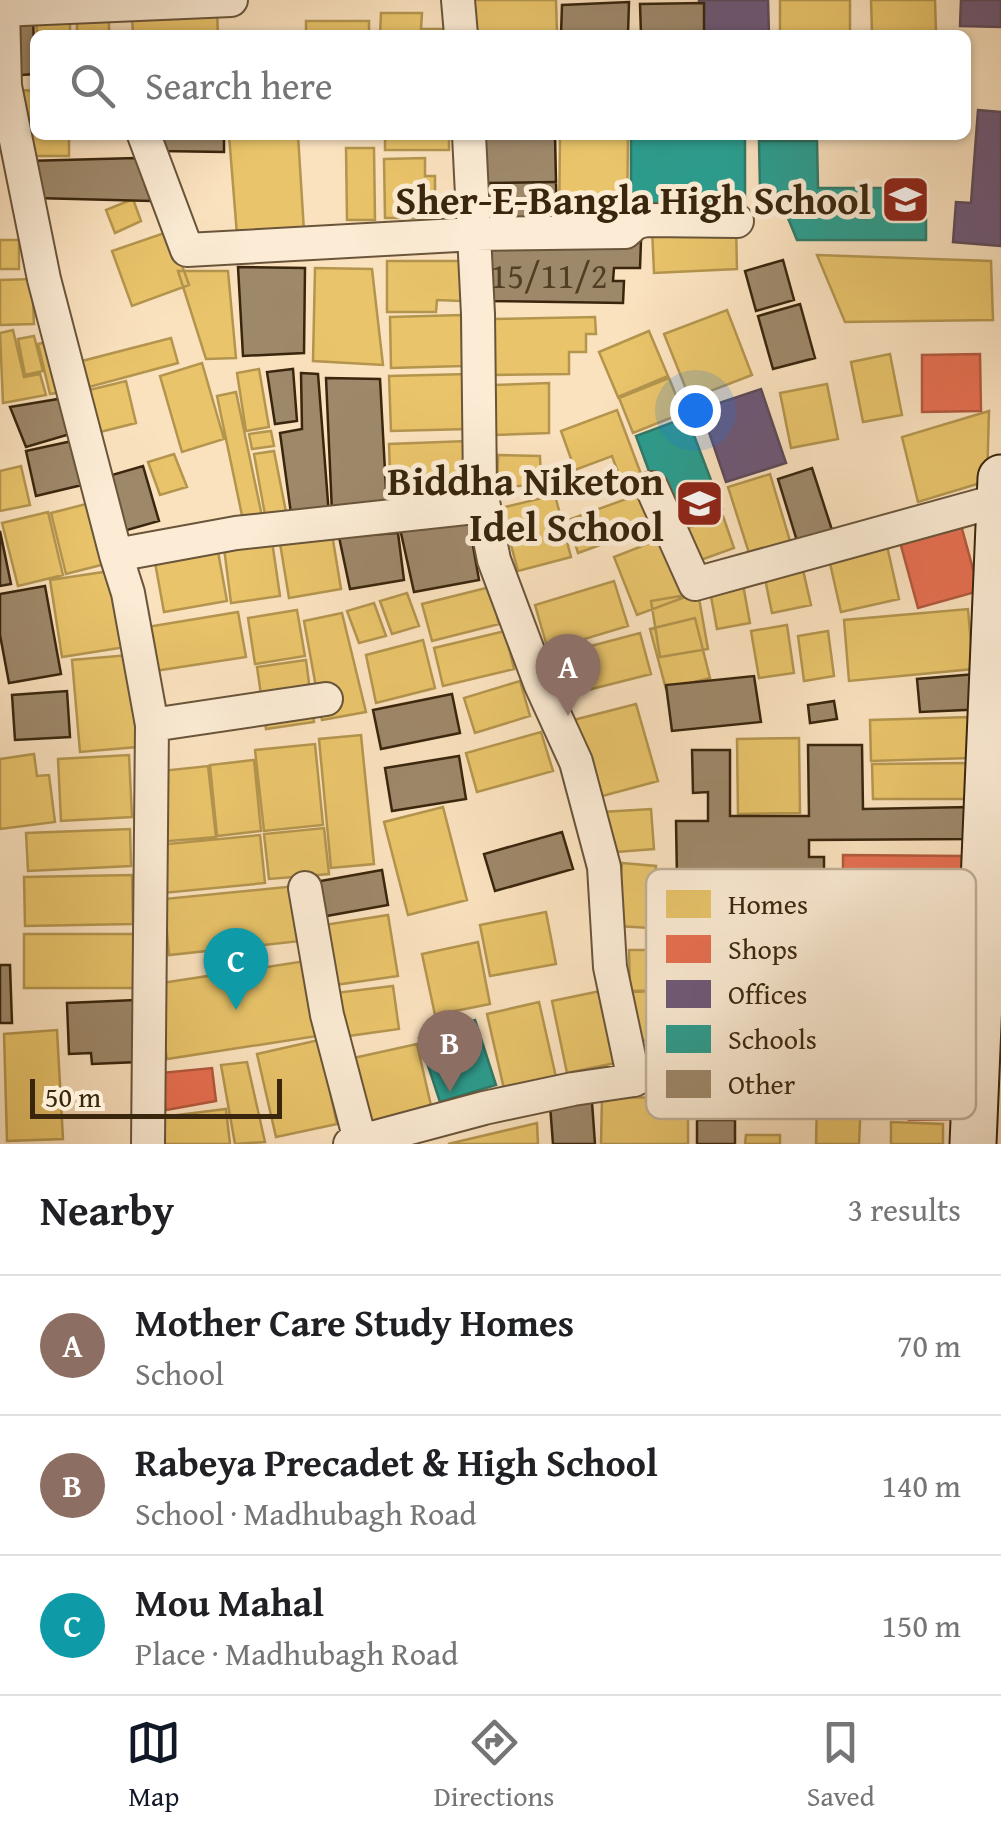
<!DOCTYPE html>
<meta charset="utf-8">
<style>
:root{--surface:#fff;--page:#f6f6f6;--text:#202124;--muted:#757577;--line:#e0e0e0;--accent:#111827}
body{margin:0;font-family:"Gentium Book Plus",serif;background:var(--page);color:var(--text)}
.scale{position:absolute;left:30px;bottom:25px;width:252px;box-sizing:border-box;padding-left:10px;border:5px solid #39260d;border-top:0;font-size:28px;line-height:35px;white-space:nowrap;color:#39260d;-webkit-text-stroke:8px #fcecd5;paint-order:stroke}
.you{position:absolute;left:695px;top:410px;width:35px;height:35px;margin:-25px;border:8px solid #fff;border-radius:50%;background:#1a73e8;box-shadow:0 0 0 15px #1a73e833}
.badge{display:grid;place-items:center;width:65px;height:65px;border-radius:50%;background:var(--accent);color:#fff;font-size:32px;font-weight:700}
.pin{position:absolute;translate:-50% -82px;filter:drop-shadow(0 2px 5px #0008)}
.pin::after{content:'';position:absolute;top:52px;width:35px;height:30px;background:inherit;clip-path:polygon(0 0,100% 0,50% 100%)}
.list{margin:0;padding:0;list-style:none}
h2{display:flex;justify-content:space-between;align-items:center;height:130px;margin:0;padding:0 40px;font-size:42px}
h2 small{font-size:32px;font-weight:400;color:var(--muted)}
.list li{display:grid;grid-template-columns:65px 1fr auto;gap:30px;align-items:center;box-sizing:border-box;height:140px;padding:0 40px;border-top:2px solid var(--line)}
.list b{display:block;font-size:38px;white-space:nowrap}
.list p{margin:0;font-size:32px;white-space:nowrap;color:var(--muted)}
.list em{font-size:32px;font-style:normal;color:var(--muted)}
.icon{flex:none;width:55px;height:55px;fill:none;stroke:currentColor;stroke-width:2;stroke-linecap:round;stroke-linejoin:round}
.map{position:relative;flex:none;width:1001px;height:1144px;overflow:hidden}
.search{position:absolute;background:var(--surface);box-shadow:0 2px 8px #0004;left:30px;right:30px;top:30px;height:110px;display:flex;align-items:center;gap:25px;box-sizing:border-box;padding:0 35px;border-radius:15px;color:var(--muted);font-size:38px}
.sheet{height:550px;background:var(--surface)}
nav{display:flex;justify-content:space-around;align-items:center;box-sizing:border-box;height:140px;border-top:2px solid var(--line);background:var(--surface);font-size:28px;color:var(--muted)}
nav a{display:grid;justify-items:center;gap:5px}
nav .on{color:var(--accent)}
.map>svg:first-child{display:block}
</style>
<div class="map">
<svg width="1001" height="1144" viewBox="0 0 1001 1144">
<rect width="100%" height="100%" fill="#fbe2bf"/>
<filter id="stains"><feTurbulence type="fractalNoise" baseFrequency=".002" numOctaves="4"/><feColorMatrix values="0 0 0 0 .2 0 0 0 0 .09 0 0 0 0 .02 0 0 0 .5 -.17"/></filter>
<radialGradient id="worn" r=".72"><stop offset=".6" stop-color="#630" stop-opacity="0"/><stop offset="1" stop-color="#630" stop-opacity=".3"/></radialGradient>
<path fill="#e9c46a" stroke="#b4954e" stroke-width="2.5" d="M 472,0 L 556,0 L 557,35 L 473,35 Z
M 780,0 L 850,0 L 850,35 L 780,35 Z
M 871,0 L 935,0 L 936,32 L 872,33 Z
M 217,12 L 218,35 L 133,35 L 132,16 Z
M 381,13 L 422,13 L 421,29 L 448,29 L 448,35 L 380,35 Z
M 70,16 L 70,35 L 37,35 L 36,17 Z
M 77,17 L 109,18 L 109,35 L 77,35 Z
M 306,21 L 369,21 L 369,35 L 306,35 Z
M 22,90 L 35,91 L 35,135 L 69,135 L 69,156 L 22,156 Z
M 229,135 L 298,135 L 304,231 L 237,235 Z
M 385,135 L 449,135 L 449,150 L 385,150 Z
M 560,135 L 628,135 L 627,227 L 559,227 Z
M 346,148 L 374,148 L 375,220 L 347,220 Z
M 425,158 L 425,176 L 435,176 L 435,199 L 450,199 L 450,218 L 385,218 L 384,159 Z
M 133,199 L 141,221 L 115,233 L 106,210 Z
M 736,225 L 737,269 L 654,273 L 652,228 Z
M 170,231 L 189,285 L 132,306 L 112,251 Z
M 0,240 L 19,240 L 19,269 L 0,269 Z
M 817,255 L 991,261 L 993,320 L 845,322 Z
M 387,261 L 461,261 L 461,301 L 437,300 L 436,312 L 387,312 Z
M 315,268 L 372,269 L 383,365 L 313,361 Z
M 178,271 L 228,271 L 236,358 L 206,359 Z
M 32,279 L 34,324 L 0,325 L 0,280 Z
M 727,310 L 752,375 L 690,399 L 664,334 Z
M 461,315 L 463,366 L 391,368 L 390,317 Z
M 595,317 L 596,334 L 586,334 L 586,352 L 569,352 L 569,374 L 492,375 L 491,319 Z
M 13,330 L 24,377 L 40,374 L 46,395 L 3,403 L 0,333 Z
M 649,331 L 668,376 L 618,397 L 599,352 Z
M 34,336 L 43,371 L 25,375 L 18,339 Z
M 171,338 L 178,363 L 89,387 L 82,361 Z
M 52,341 L 67,391 L 50,394 L 38,344 Z
M 890,354 L 902,415 L 863,422 L 851,362 Z
M 202,363 L 224,439 L 182,452 L 160,376 Z
M 259,369 L 269,427 L 246,431 L 237,373 Z
M 468,374 L 469,429 L 391,431 L 389,376 Z
M 669,378 L 683,413 L 633,433 L 619,398 Z
M 126,381 L 136,423 L 88,435 L 77,393 Z
M 549,383 L 549,433 L 494,435 L 493,385 Z
M 827,384 L 838,439 L 791,448 L 780,393 Z
M 236,392 L 263,521 L 244,525 L 217,396 Z
M 617,410 L 644,482 L 624,489 L 612,456 L 575,470 L 561,431 Z
M 989,411 L 987,481 L 918,502 L 902,437 Z
M 271,431 L 274,446 L 252,449 L 249,434 Z
M 467,441 L 469,504 L 391,506 L 389,444 Z
M 274,451 L 288,522 L 267,526 L 254,454 Z
M 174,454 L 187,487 L 160,495 L 148,462 Z
M 498,455 L 540,456 L 541,483 L 497,489 Z
M 21,466 L 30,505 L 0,511 L 0,471 Z
M 770,474 L 790,541 L 749,553 L 728,487 Z
M 651,490 L 663,522 L 578,553 L 568,520 Z
M 555,495 L 571,557 L 518,571 L 501,508 Z
M 90,503 L 105,564 L 66,574 L 51,513 Z
M 48,512 L 63,575 L 18,586 L 2,523 Z
M 723,516 L 734,548 L 687,565 L 676,532 Z
M 331,528 L 341,589 L 289,598 L 279,537 Z
M 271,534 L 280,596 L 231,603 L 223,540 Z
M 665,537 L 688,596 L 637,615 L 614,557 Z
M 885,537 L 899,599 L 841,612 L 827,550 Z
M 217,546 L 227,601 L 164,612 L 154,557 Z
M 801,561 L 811,605 L 772,613 L 763,569 Z
M 110,571 L 132,646 L 62,657 L 50,580 Z
M 742,579 L 750,623 L 717,629 L 710,591 Z
M 614,581 L 628,626 L 548,650 L 535,605 Z
M 490,587 L 499,624 L 432,641 L 422,604 Z
M 407,593 L 419,626 L 392,634 L 380,601 Z
M 698,593 L 708,649 L 660,657 L 651,601 Z
M 374,603 L 386,636 L 359,643 L 347,611 Z
M 968,609 L 973,669 L 849,681 L 844,620 Z
M 297,610 L 305,656 L 255,664 L 248,618 Z
M 238,612 L 246,657 L 148,672 L 141,628 Z
M 342,613 L 366,712 L 322,720 L 304,621 Z
M 695,618 L 710,678 L 666,689 L 650,629 Z
M 787,625 L 794,673 L 759,678 L 751,631 Z
M 505,631 L 514,669 L 443,686 L 434,648 Z
M 828,631 L 834,676 L 804,681 L 798,636 Z
M 640,633 L 651,674 L 548,700 L 538,660 Z
M 423,640 L 435,688 L 376,703 L 366,655 Z
M 129,655 L 137,747 L 80,752 L 72,660 Z
M 306,660 L 314,722 L 266,729 L 257,667 Z
M 520,681 L 530,716 L 475,733 L 464,698 Z
M 636,704 L 658,781 L 580,802 L 558,724 Z
M 969,717 L 971,758 L 871,761 L 870,720 Z
M 541,732 L 553,771 L 477,792 L 466,753 Z
M 361,735 L 374,864 L 331,868 L 319,739 Z
M 799,738 L 800,813 L 738,814 L 737,739 Z
M 315,744 L 323,825 L 264,831 L 255,750 Z
M 34,754 L 37,776 L 49,775 L 55,822 L 0,829 L 0,759 Z
M 129,755 L 132,817 L 61,821 L 58,759 Z
M 254,760 L 261,831 L 217,836 L 210,765 Z
M 970,763 L 970,799 L 873,799 L 872,764 Z
M 208,766 L 216,837 L 158,842 L 151,772 Z
M 443,807 L 467,900 L 408,915 L 384,822 Z
M 651,809 L 654,849 L 604,853 L 602,812 Z
M 324,828 L 329,874 L 269,879 L 264,834 Z
M 130,829 L 131,866 L 28,871 L 26,833 Z
M 260,835 L 265,883 L 163,893 L 157,845 Z
M 622,863 L 656,866 L 650,928 L 617,926 Z
M 132,875 L 133,924 L 25,926 L 24,877 Z
M 296,886 L 301,941 L 169,955 L 164,899 Z
M 546,912 L 556,964 L 490,976 L 480,925 Z
M 388,915 L 398,976 L 328,986 L 318,926 Z
M 24,934 L 135,934 L 135,988 L 24,988 Z
M 478,942 L 490,1004 L 435,1015 L 422,954 Z
M 629,950 L 679,950 L 680,990 L 630,991 Z
M 306,961 L 317,1036 L 167,1059 L 155,984 Z
M 393,986 L 399,1029 L 341,1037 L 335,993 Z
M 610,989 L 625,1061 L 567,1073 L 552,1001 Z
M 687,990 L 688,1040 L 632,1041 L 631,992 Z
M 539,1002 L 556,1077 L 504,1089 L 487,1014 Z
M 57,1030 L 63,1139 L 7,1141 L 4,1034 Z
M 319,1040 L 337,1124 L 276,1137 L 257,1054 Z
M 417,1044 L 432,1110 L 363,1125 L 349,1059 Z
M 247,1062 L 265,1142 L 235,1144 L 221,1065 Z
M 602,1097 L 688,1098 L 688,1144 L 601,1144 Z
M 817,1100 L 861,1101 L 859,1144 L 816,1144 Z
M 226,1109 L 230,1144 L 164,1144 L 161,1117 Z
M 891,1122 L 943,1124 L 943,1144 L 891,1144 Z
M 537,1123 L 538,1144 L 448,1144 Z
M 746,1135 L 780,1135 L 780,1144 L 745,1144 Z"/>
<path fill="#e76f51" stroke="#b3593d" stroke-width="2.5" d="M 980,354 L 981,411 L 922,412 L 922,355 Z
M 961,525 L 979,591 L 918,608 L 900,542 Z
M 843,855 L 963,856 L 963,934 L 843,932 Z
M 962,1058 L 963,1119 L 909,1120 L 909,1090 L 830,1091 L 830,1059 Z
M 212,1068 L 216,1101 L 166,1110 L 160,1073 Z"/>
<path fill="#6d597a" stroke="#5d4a59" stroke-width="2.5" d="M 699,0 L 768,0 L 769,35 L 699,35 Z
M 961,0 L 1001,0 L 1001,27 L 960,26 Z
M 978,110 L 1001,112 L 1001,246 L 953,242 L 956,202 L 971,203 Z
M 761,389 L 786,463 L 726,482 L 701,409 Z"/>
<path fill="#2a9d8f" stroke="#2e7968" stroke-width="2.5" d="M 631,135 L 745,135 L 745,216 L 631,215 Z
M 759,141 L 817,141 L 818,188 L 926,188 L 926,240 L 797,240 L 776,189 L 760,189 Z
M 687,417 L 722,509 L 670,528 L 636,436 Z
M 475,1020 L 496,1085 L 440,1102 L 419,1038 Z"/>
<path fill="#9e886a" stroke="#39260d" stroke-width="2.5" d="M 629,2 L 628,35 L 561,35 L 562,5 Z
M 704,3 L 704,35 L 641,35 L 640,4 Z
M 33,17 L 35,74 L 7,76 L 5,18 Z
M 160,135 L 224,135 L 224,152 L 160,151 Z
M 485,135 L 555,135 L 556,182 L 486,183 Z
M 136,158 L 151,201 L 35,198 L 27,161 Z
M 556,182 L 557,231 L 487,232 L 486,183 Z
M 485,239 L 641,241 L 640,268 L 614,268 L 613,281 L 624,281 L 623,303 L 485,301 Z
M 783,260 L 794,300 L 756,311 L 745,271 Z
M 238,267 L 305,268 L 304,353 L 243,356 Z
M 800,304 L 815,358 L 773,369 L 758,316 Z
M 293,369 L 297,421 L 275,424 L 267,372 Z
M 301,373 L 318,374 L 329,515 L 292,521 L 280,433 L 302,429 Z
M 326,378 L 380,379 L 387,508 L 332,512 Z
M 64,398 L 77,432 L 26,447 L 10,407 Z
M 72,441 L 82,485 L 36,496 L 26,451 Z
M 143,466 L 159,521 L 113,534 L 98,479 Z
M 812,468 L 832,530 L 797,541 L 778,479 Z
M 468,517 L 479,580 L 414,592 L 399,524 Z
M 0,531 L 11,584 L 0,586 Z
M 398,533 L 404,580 L 350,589 L 339,537 Z
M 45,586 L 61,674 L 9,683 L 0,635 L 0,594 Z
M 987,673 L 988,709 L 920,712 L 917,679 Z
M 754,676 L 761,722 L 672,731 L 666,685 Z
M 67,691 L 70,737 L 15,740 L 12,695 Z
M 452,694 L 460,733 L 381,749 L 373,710 Z
M 834,701 L 837,719 L 810,723 L 808,705 Z
M 808,745 L 862,745 L 863,809 L 970,807 L 970,839 L 809,840 L 809,857 L 824,857 L 824,877 L 677,878 L 676,821 L 708,821 L 708,792 L 693,793 L 692,750 L 730,750 L 730,816 L 809,816 Z
M 459,756 L 466,799 L 392,811 L 385,768 Z
M 562,832 L 573,869 L 495,891 L 484,854 Z
M 382,870 L 388,905 L 321,917 L 315,882 Z
M 0,965 L 10,965 L 12,1023 L 0,1023 Z
M 135,1000 L 138,1062 L 92,1064 L 91,1053 L 69,1054 L 67,1003 Z
M 592,1102 L 595,1144 L 553,1144 L 550,1105 Z
M 697,1120 L 735,1120 L 735,1144 L 697,1144 Z"/>
<g fill="none" stroke-linecap="round" stroke-linejoin="round">
<defs>
<path id="street" d="M 458,0 L 461,35
M 0,10 L 231,0
M 3,10 L 5,86 L 44,279 L 116,555
M 144,135 L 187,250 L 475,234 L 625,232 L 635,223 L 646,220 L 737,221
M 469,135 L 478,314 L 480,490 L 494,560 L 540,683 L 576,762 L 604,867 L 610,967 L 634,1080
M 652,488 L 695,584 L 1000,500
M 152,725 L 326,699
M 305,888 L 327,1015 L 360,1140
M 148,1144 L 152,725 L 128,593 L 116,555 L 236,533 L 484,506
M 350,1144 L 484,1108 L 573,1089 L 634,1080 L 688,1053 L 739,1044 L 803,1043 L 978,1048"/>
<path id="secondary" d="M 973,1144 L 1001,478"/>
</defs>
<use href="#street" stroke="#6a553a" stroke-width="36"/>
<use href="#secondary" stroke="#39260d" stroke-width="49"/>
<use href="#street" stroke="#fcecd5" stroke-width="32"/>
<use href="#secondary" stroke="#fcecd5" stroke-width="45"/>
</g>
<defs>
<symbol id="school-square" viewBox="-11 -11 22 22"><rect x="-9" y="-9" width="18" height="18" rx="4" fill="#8f2418" stroke="#fcecd5"/><path d="M0-5L7-2L0 1L-7-2ZM-4 1L0 2.5L4 1V4Q0 6-4 4Z" fill="#fff"/></symbol>
</defs>
<g fill-rule="evenodd">
<use href="#school-square" x="878" y="172" width="55" height="55"/>
<use href="#school-square" x="672" y="476" width="55" height="55"/>
</g>
<g text-anchor="middle" dominant-baseline="central" stroke-width="10" stroke-linejoin="round" paint-order="stroke">
<g font-size="35" fill="#523e24">
<text x="549" y="275">15/11/2</text>
</g>
<g font-size="40" font-weight="bold" fill="#39260d" stroke="#fcecd5" text-anchor="end">
<text x="871" y="199">Sher-E-Bangla High School</text>
<text x="664" y="480">Biddha Niketon<tspan x="664" dy="46">Idel School</tspan></text>
</g>
</g>
<rect x="646" y="869" width="330" height="250" rx="15" fill="#fcecd5" stroke="#c2b199" stroke-width="2.5"/>
<rect x="666" y="890" width="45" height="28" fill="#e9c46a"/>
<rect x="666" y="935" width="45" height="28" fill="#e76f51"/>
<rect x="666" y="980" width="45" height="28" fill="#6d597a"/>
<rect x="666" y="1025" width="45" height="28" fill="#2a9d8f"/>
<rect x="666" y="1070" width="45" height="28" fill="#9e886a"/>
<g font-size="28" fill="#39260d">
<text x="728" y="914">Homes</text>
<text x="728" y="959">Shops</text>
<text x="728" y="1004">Offices</text>
<text x="728" y="1049">Schools</text>
<text x="728" y="1094">Other</text>
</g>
<rect width="100%" height="100%" filter="url(#stains)"/>
<rect width="100%" height="100%" fill="url(#worn)"/>
</svg>
<div class="scale">50 m</div>
<div class="you"></div>
<div class="pin badge" style="left:568px;top:716px;background:#8d6e63">A</div>
<div class="pin badge" style="left:450px;top:1092px;background:#8d6e63">B</div>
<div class="pin badge" style="left:236px;top:1010px;background:#0f9aa8">C</div>
<div class="search"><svg class="icon" aria-label="search" viewBox="0 0 24 24"><circle cx="10" cy="10" r="6"/><path d="M15 15l6 6"/></svg>Search here</div>
</div>
<section class="sheet">
<h2>Nearby<small>3 results</small></h2>
<ul class="list">
<li><span class="badge" style="background:#8d6e63">A</span><div><b>Mother Care Study Homes</b><p>School</p></div><em>70 m</em></li>
<li><span class="badge" style="background:#8d6e63">B</span><div><b>Rabeya Precadet &amp; High School</b><p>School · Madhubagh Road</p></div><em>140 m</em></li>
<li><span class="badge" style="background:#0f9aa8">C</span><div><b>Mou Mahal</b><p>Place · Madhubagh Road</p></div><em>150 m</em></li>
</ul>
</section>
<nav>
<a class="on"><svg class="icon" aria-label="map" viewBox="0 0 24 24"><path d="M3 6l6-2 6 2 6-2v14l-6 2-6-2-6 2zM9 4v14M15 6v14"/></svg>Map</a>
<a><svg class="icon" aria-label="directions" viewBox="0 0 24 24"><path d="M12 3l9 9-9 9-9-9zM9 14v-3h6M13 9l2 2-2 2"/></svg>Directions</a>
<a><svg class="icon" aria-label="saved" viewBox="0 0 24 24"><path d="M7 4h10v16l-5-4-5 4z"/></svg>Saved</a>
</nav>
